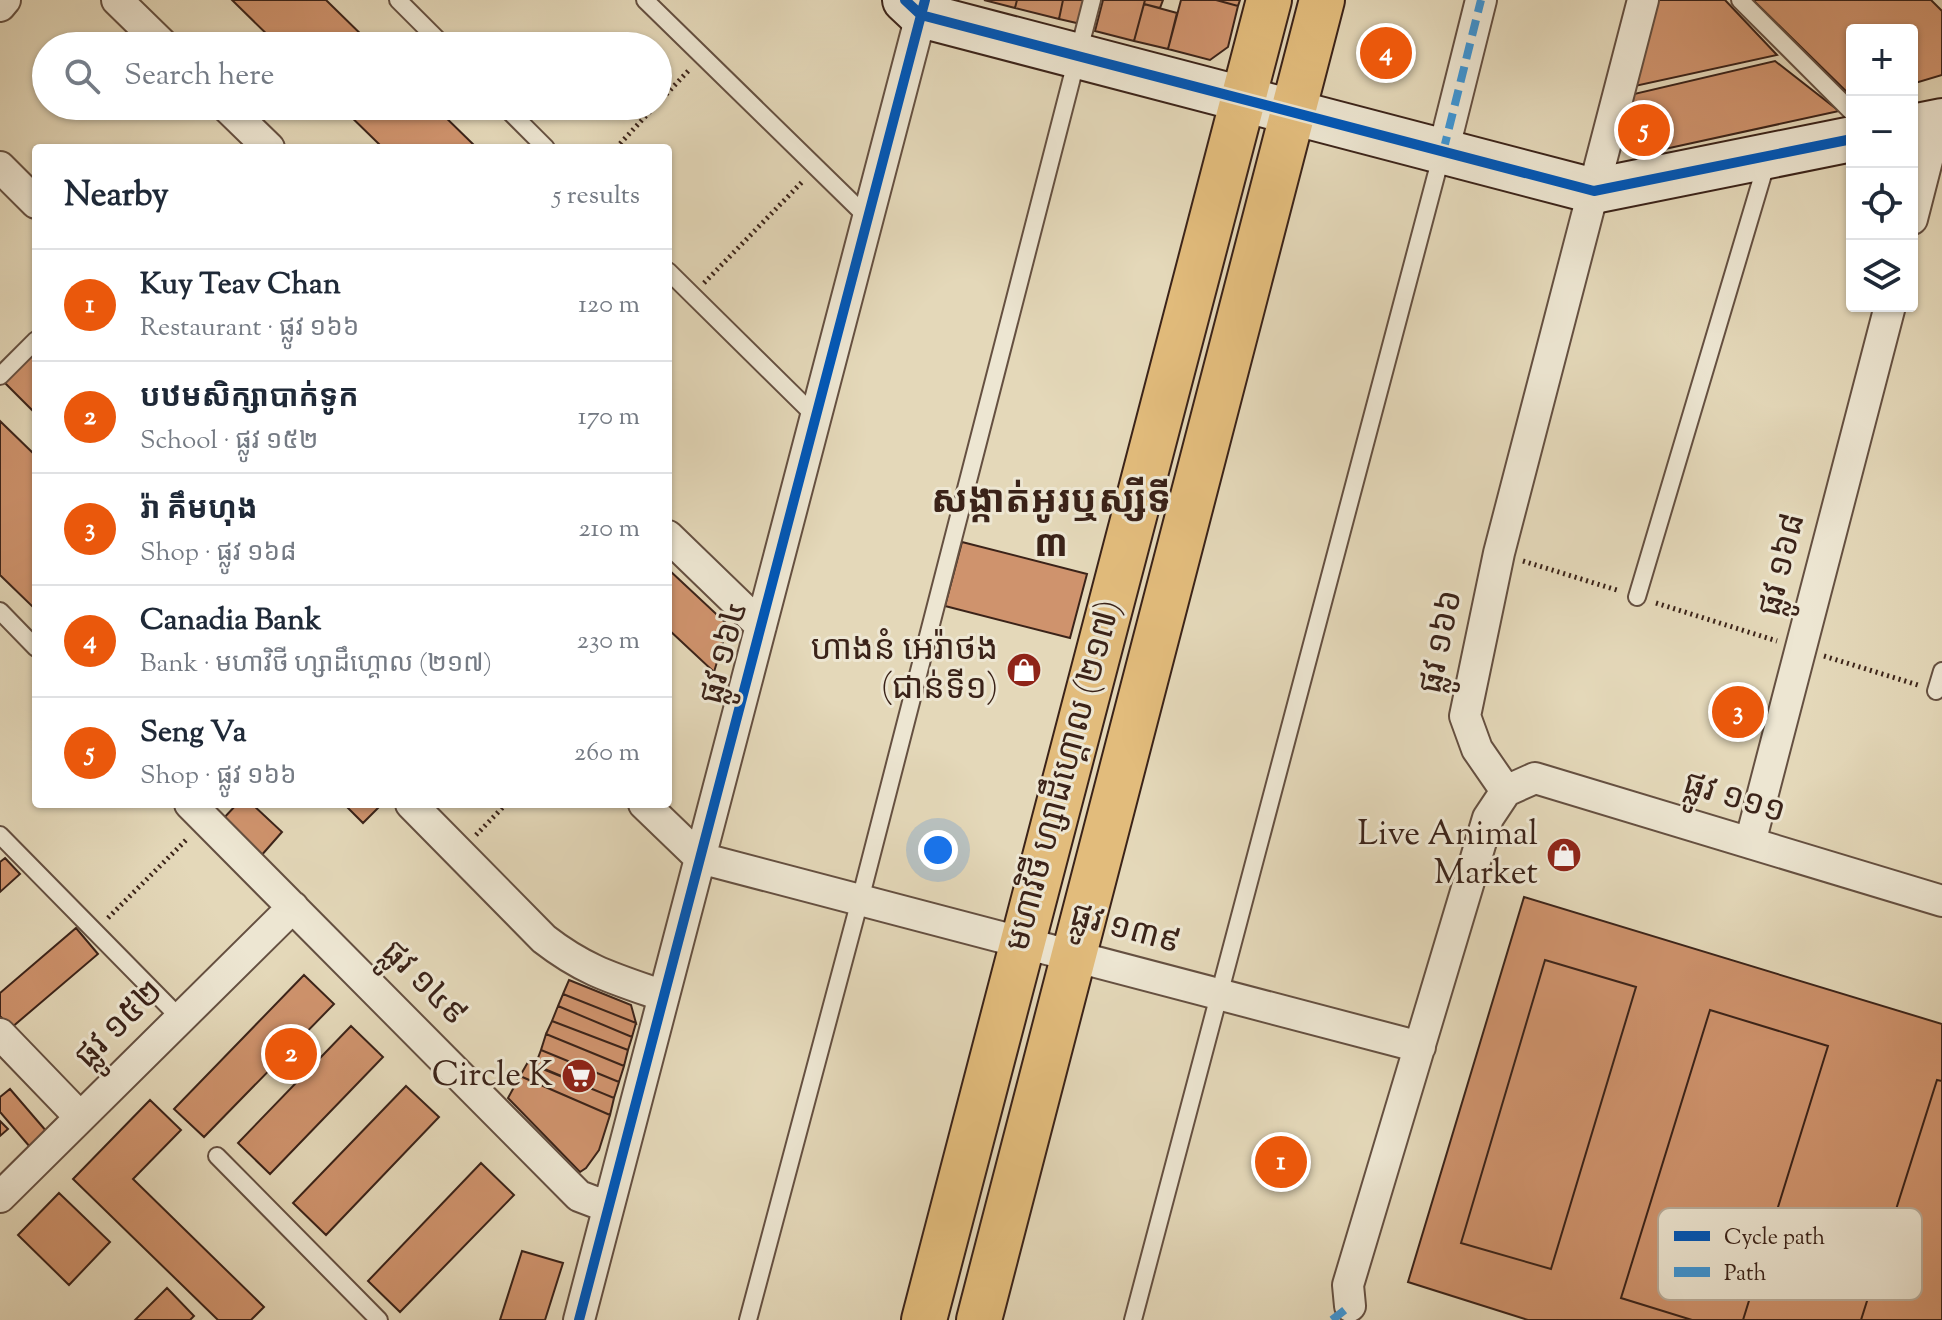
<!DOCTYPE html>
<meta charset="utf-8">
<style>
:root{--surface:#fff;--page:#f6f6f7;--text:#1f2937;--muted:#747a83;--line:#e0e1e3;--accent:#ea580c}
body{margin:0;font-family:"Sorts Mill Goudy","Noto Sans Khmer",serif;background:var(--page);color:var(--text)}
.controls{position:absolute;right:24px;top:24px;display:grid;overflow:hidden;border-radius:8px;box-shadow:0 2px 6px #0004}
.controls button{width:72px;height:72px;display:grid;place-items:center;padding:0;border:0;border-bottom:2px solid var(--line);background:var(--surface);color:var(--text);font:40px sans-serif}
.you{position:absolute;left:938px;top:850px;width:28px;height:28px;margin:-20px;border:6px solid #fff;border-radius:50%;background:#1a73e8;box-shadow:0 0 0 12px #1a73e833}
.badge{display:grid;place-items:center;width:52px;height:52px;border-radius:50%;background:var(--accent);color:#fff;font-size:26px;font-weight:700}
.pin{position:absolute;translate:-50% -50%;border:4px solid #fff;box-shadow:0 2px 8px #0006}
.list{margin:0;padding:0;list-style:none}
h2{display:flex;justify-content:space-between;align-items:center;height:104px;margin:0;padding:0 32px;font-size:34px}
h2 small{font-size:26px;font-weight:400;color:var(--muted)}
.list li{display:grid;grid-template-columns:52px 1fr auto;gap:24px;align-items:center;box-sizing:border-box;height:112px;padding:0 32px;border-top:2px solid var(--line)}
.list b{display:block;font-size:30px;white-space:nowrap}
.list p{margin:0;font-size:26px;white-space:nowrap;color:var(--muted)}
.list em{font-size:26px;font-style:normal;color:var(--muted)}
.icon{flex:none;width:44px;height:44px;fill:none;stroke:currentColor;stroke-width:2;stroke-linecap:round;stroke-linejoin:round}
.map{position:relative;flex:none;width:1942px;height:1320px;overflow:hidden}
.search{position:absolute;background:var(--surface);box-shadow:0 2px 6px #0004;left:32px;top:32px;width:640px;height:88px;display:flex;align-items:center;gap:20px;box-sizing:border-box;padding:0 28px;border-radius:44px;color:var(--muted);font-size:30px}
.panel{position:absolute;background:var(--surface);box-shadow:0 2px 6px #0004;left:32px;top:144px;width:640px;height:664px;border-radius:8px}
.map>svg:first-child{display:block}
</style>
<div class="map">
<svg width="1942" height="1320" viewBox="0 0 1942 1320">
<rect width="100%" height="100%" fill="#e4d8b9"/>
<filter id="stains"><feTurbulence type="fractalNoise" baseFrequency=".0025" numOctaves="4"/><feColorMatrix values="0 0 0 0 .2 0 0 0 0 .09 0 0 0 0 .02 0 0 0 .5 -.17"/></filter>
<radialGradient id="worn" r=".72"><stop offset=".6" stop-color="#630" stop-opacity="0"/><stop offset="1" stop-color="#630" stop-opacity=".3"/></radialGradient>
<path fill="#cf936d" stroke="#3b2319" stroke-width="2" d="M 232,0 L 326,0 L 373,46 L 279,46 Z
M 984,0 L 1017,0 L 1015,8 Z
M 1017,0 L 1063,0 L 1059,19 L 1015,8 Z
M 1063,0 L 1087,0 L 1081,24 L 1059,19 Z
M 1103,0 L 1145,0 L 1134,41 L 1095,31 Z
M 1145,0 L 1163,0 L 1160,8 L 1144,4 Z
M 1181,0 L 1216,0 L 1238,6 L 1228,47 L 1210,60 L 1168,49 Z
M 1216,0 L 1240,0 L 1238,6 Z
M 1657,0 L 1725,0 L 1777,55 L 1635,86 Z
M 1753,0 L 1931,0 L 1942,11 L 1942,75 L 1912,84 L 1912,30 L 1852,30 L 1852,97 Z
M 1144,4 L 1177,13 L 1168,49 L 1134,41 Z
M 1775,61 L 1839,111 L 1633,156 L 1623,147 L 1622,128 L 1634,94 Z
M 340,106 L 434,106 L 477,148 L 383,148 Z
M 36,345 L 36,414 L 1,379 Z
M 0,421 L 36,456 L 36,610 L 0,575 Z
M 962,542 L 1087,574 L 1070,638 L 945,606 Z
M 668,569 L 728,625 L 714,672 L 668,629 Z
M 237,804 L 252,804 L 282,832 L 260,857 L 221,821 Z
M 344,804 L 382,804 L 363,823 Z
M 5,858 L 20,874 L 0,892 L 0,862 Z
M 1524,897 L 1942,1024 L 1942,1320 L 1528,1320 L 1408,1282 Z
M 76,928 L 98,954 L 11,1028 L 0,1016 L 0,993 Z
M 1545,960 L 1636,987 L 1551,1269 L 1461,1243 Z
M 304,975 L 334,1004 L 204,1137 L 174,1109 Z
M 569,980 L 631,1005 L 636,1023 L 563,994 Z
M 563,994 L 636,1023 L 632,1037 L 558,1006 Z
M 558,1006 L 632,1037 L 628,1050 L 552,1021 Z
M 1710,1010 L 1828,1046 L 1743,1320 L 1692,1320 L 1621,1298 Z
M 552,1021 L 628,1050 L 624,1066 L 546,1034 Z
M 351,1026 L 383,1057 L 270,1174 L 238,1143 Z
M 546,1034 L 624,1066 L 619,1082 L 541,1050 Z
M 541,1050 L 619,1082 L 614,1098 L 535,1066 Z
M 528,1062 L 614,1098 L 610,1115 L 520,1076 Z
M 520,1076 L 610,1115 L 599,1150 L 586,1168 L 580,1172 L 508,1098 Z
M 1937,1080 L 1942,1081 L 1942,1320 L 1861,1320 Z
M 406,1086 L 439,1117 L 326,1235 L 293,1203 Z
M 10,1089 L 47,1132 L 30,1147 L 0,1112 L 0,1097 Z
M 150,1100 L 181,1130 L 133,1179 L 264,1307 L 251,1320 L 218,1320 L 73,1179 Z
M 0,1121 L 8,1129 L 0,1136 Z
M 481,1163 L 514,1195 L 400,1312 L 368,1281 Z
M 59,1193 L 110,1242 L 69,1285 L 18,1235 Z
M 522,1251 L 563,1263 L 545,1320 L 500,1320 Z
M 167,1288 L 194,1316 L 190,1320 L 135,1320 Z"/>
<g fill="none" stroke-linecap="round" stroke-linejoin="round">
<defs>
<path id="lane" d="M 398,0 L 444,46
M 645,0 L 868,218
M 1740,0 L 1852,112
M 504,106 L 546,148
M 668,271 L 816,417
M 0,376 L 36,340
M 1637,597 L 1767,161
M 0,611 L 36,648
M 1936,691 L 1942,671
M 0,835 L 180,1018
M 217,1156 L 379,1320
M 748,1320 L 860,900 L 1092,0
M 1133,1320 L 1442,153"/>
<path id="street" d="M 117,0 L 164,46
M 0,6 L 5,0
M 226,106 L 269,148
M 1443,152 L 1481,0
M 0,167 L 36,203
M 1912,219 L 1930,149 L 1925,125
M 668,536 L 761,626
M 1506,791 L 1477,749 L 1465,716 L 1499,553 L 1643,0
M 1506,791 L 1535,778 L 1942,901
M 190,804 L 579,1196 L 608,1207
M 411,804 L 544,939 C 585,971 615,979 664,996
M 644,804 L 700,858 L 1420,1047
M 1750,843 L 1890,306
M 0,1034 L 80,1117
M 0,1197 L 293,907
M 1350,1306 L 1348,1285 L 1488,818 L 1506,791
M 579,1320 L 925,0"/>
<path id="secondary" d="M 905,0 L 921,15 L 1594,191 L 1852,139
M 1912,127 L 1942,121"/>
<path id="primary" d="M 924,1320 L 1269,0
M 979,1320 L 1322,0"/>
</defs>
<use href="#lane" stroke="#655041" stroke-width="20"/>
<use href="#street" stroke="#655041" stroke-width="34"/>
<use href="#secondary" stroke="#3b2319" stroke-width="48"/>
<use href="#primary" stroke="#3b2319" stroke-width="48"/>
<path stroke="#3b2319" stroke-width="5" stroke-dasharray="2 4" stroke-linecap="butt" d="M 658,103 L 690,69
M 616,148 L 655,106
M 704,283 L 803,181
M 1523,561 L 1620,591
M 1656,603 L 1777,641
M 1824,656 L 1918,685
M 476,835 L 506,804
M 108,918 L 188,838"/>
<use href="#lane" stroke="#ede6d2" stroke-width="16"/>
<use href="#street" stroke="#ede6d2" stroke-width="30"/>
<use href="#secondary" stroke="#ede6d2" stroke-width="44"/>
<use href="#primary" stroke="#e2bc7c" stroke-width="44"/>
<path stroke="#3e95d4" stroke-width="8" stroke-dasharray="16 8" stroke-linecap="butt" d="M 1443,152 L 1481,0
M 1332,1320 L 1350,1306"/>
<defs>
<path id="cycleway" d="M 905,0 L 921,15 L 1594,191 L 1852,139
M 579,1320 L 925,0"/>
</defs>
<use href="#cycleway" stroke="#ede6d2" stroke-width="15"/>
<use href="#cycleway" stroke="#0057b8" stroke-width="10"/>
</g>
<defs>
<symbol id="shop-disc" viewBox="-11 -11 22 22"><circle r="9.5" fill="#8f2418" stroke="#ede6d2"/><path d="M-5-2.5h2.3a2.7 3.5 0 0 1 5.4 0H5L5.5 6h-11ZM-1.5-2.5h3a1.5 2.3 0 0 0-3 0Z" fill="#fff"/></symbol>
<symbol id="supermarket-disc" viewBox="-11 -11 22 22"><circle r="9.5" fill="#8f2418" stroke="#ede6d2"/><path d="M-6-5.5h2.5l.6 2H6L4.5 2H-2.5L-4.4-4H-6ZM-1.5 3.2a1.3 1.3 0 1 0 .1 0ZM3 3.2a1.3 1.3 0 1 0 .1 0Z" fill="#fff"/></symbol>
</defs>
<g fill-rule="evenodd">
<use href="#shop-disc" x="1004" y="650" width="40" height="40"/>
<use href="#shop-disc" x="1544" y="835" width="40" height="40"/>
<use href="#supermarket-disc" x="559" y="1056" width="40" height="40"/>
</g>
<g text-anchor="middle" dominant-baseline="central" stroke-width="6" stroke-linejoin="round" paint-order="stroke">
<g font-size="34" fill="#3b2319" stroke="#ede6d2">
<text transform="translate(1783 565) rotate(-76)">ផ្លូវ ១៦៨</text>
<text transform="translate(1442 642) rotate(-78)">ផ្លូវ ១៦៦</text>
<text transform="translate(725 653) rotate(-75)">ផ្លូវ ១៦៤</text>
<text transform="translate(1065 776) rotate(-75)">មហាវិថី ហ្សាដឹហ្គោល (២១៧)</text>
<text transform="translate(1734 799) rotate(17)">ផ្លូវ ១១១</text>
<text transform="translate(1125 930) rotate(15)">ផ្លូវ ១៣៩</text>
<text transform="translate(423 984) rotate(45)">ផ្លូវ ១៤៩</text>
<text transform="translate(120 1025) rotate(-45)">ផ្លូវ ១៥២</text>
</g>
<g font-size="34" fill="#3b2319" stroke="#ede6d2" text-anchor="end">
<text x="998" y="650">ហាងនំ អេរ៉ាថង<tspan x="998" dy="39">(ជាន់ទី១)</tspan></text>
<text x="1538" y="835">Live Animal<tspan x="1538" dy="39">Market</tspan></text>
<text x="553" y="1076">Circle K</text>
</g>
<g font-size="38" font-weight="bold" fill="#3b2319" stroke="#ede6d2">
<text x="1051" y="503">សង្កាត់អូរឬស្សីទី<tspan x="1051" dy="44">៣</tspan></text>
</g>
</g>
<rect x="1658" y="1208" width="264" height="92" rx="12" fill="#ede6d2" stroke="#b8ac9a" stroke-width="2"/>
<rect x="1674" y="1231" width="36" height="10" fill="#0057b8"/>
<rect x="1674" y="1267" width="36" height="10" fill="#3e95d4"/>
<g font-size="22" fill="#3b2319">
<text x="1724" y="1244">Cycle path</text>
<text x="1724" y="1280">Path</text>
</g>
<rect width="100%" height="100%" filter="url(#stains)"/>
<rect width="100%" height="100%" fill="url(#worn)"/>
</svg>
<div class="controls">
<button>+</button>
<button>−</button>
<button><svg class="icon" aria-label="locate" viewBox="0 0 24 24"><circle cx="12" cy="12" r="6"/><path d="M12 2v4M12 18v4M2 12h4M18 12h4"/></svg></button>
<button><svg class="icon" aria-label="layers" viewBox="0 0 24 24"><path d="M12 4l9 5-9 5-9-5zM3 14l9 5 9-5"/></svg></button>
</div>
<div class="you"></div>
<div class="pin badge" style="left:1281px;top:1162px">1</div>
<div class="pin badge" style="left:291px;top:1054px">2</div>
<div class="pin badge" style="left:1738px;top:712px">3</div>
<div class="pin badge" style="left:1386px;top:53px">4</div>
<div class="pin badge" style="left:1644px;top:130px">5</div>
<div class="search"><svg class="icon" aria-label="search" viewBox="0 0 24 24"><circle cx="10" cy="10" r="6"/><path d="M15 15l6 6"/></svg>Search here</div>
<section class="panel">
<h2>Nearby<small>5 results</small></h2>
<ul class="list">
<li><span class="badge">1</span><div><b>Kuy Teav Chan</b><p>Restaurant · ផ្លូវ ១៦៦</p></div><em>120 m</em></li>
<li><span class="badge">2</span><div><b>បឋមសិក្សាបាក់ទូក</b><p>School · ផ្លូវ ១៥២</p></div><em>170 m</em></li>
<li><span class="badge">3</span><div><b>រ៉ា គឹមហុង</b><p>Shop · ផ្លូវ ១៦៨</p></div><em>210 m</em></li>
<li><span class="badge">4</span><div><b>Canadia Bank</b><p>Bank · មហាវិថី ហ្សាដឹហ្គោល (២១៧)</p></div><em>230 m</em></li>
<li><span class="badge">5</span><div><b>Seng Va</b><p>Shop · ផ្លូវ ១៦៦</p></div><em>260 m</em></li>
</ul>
</section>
</div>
